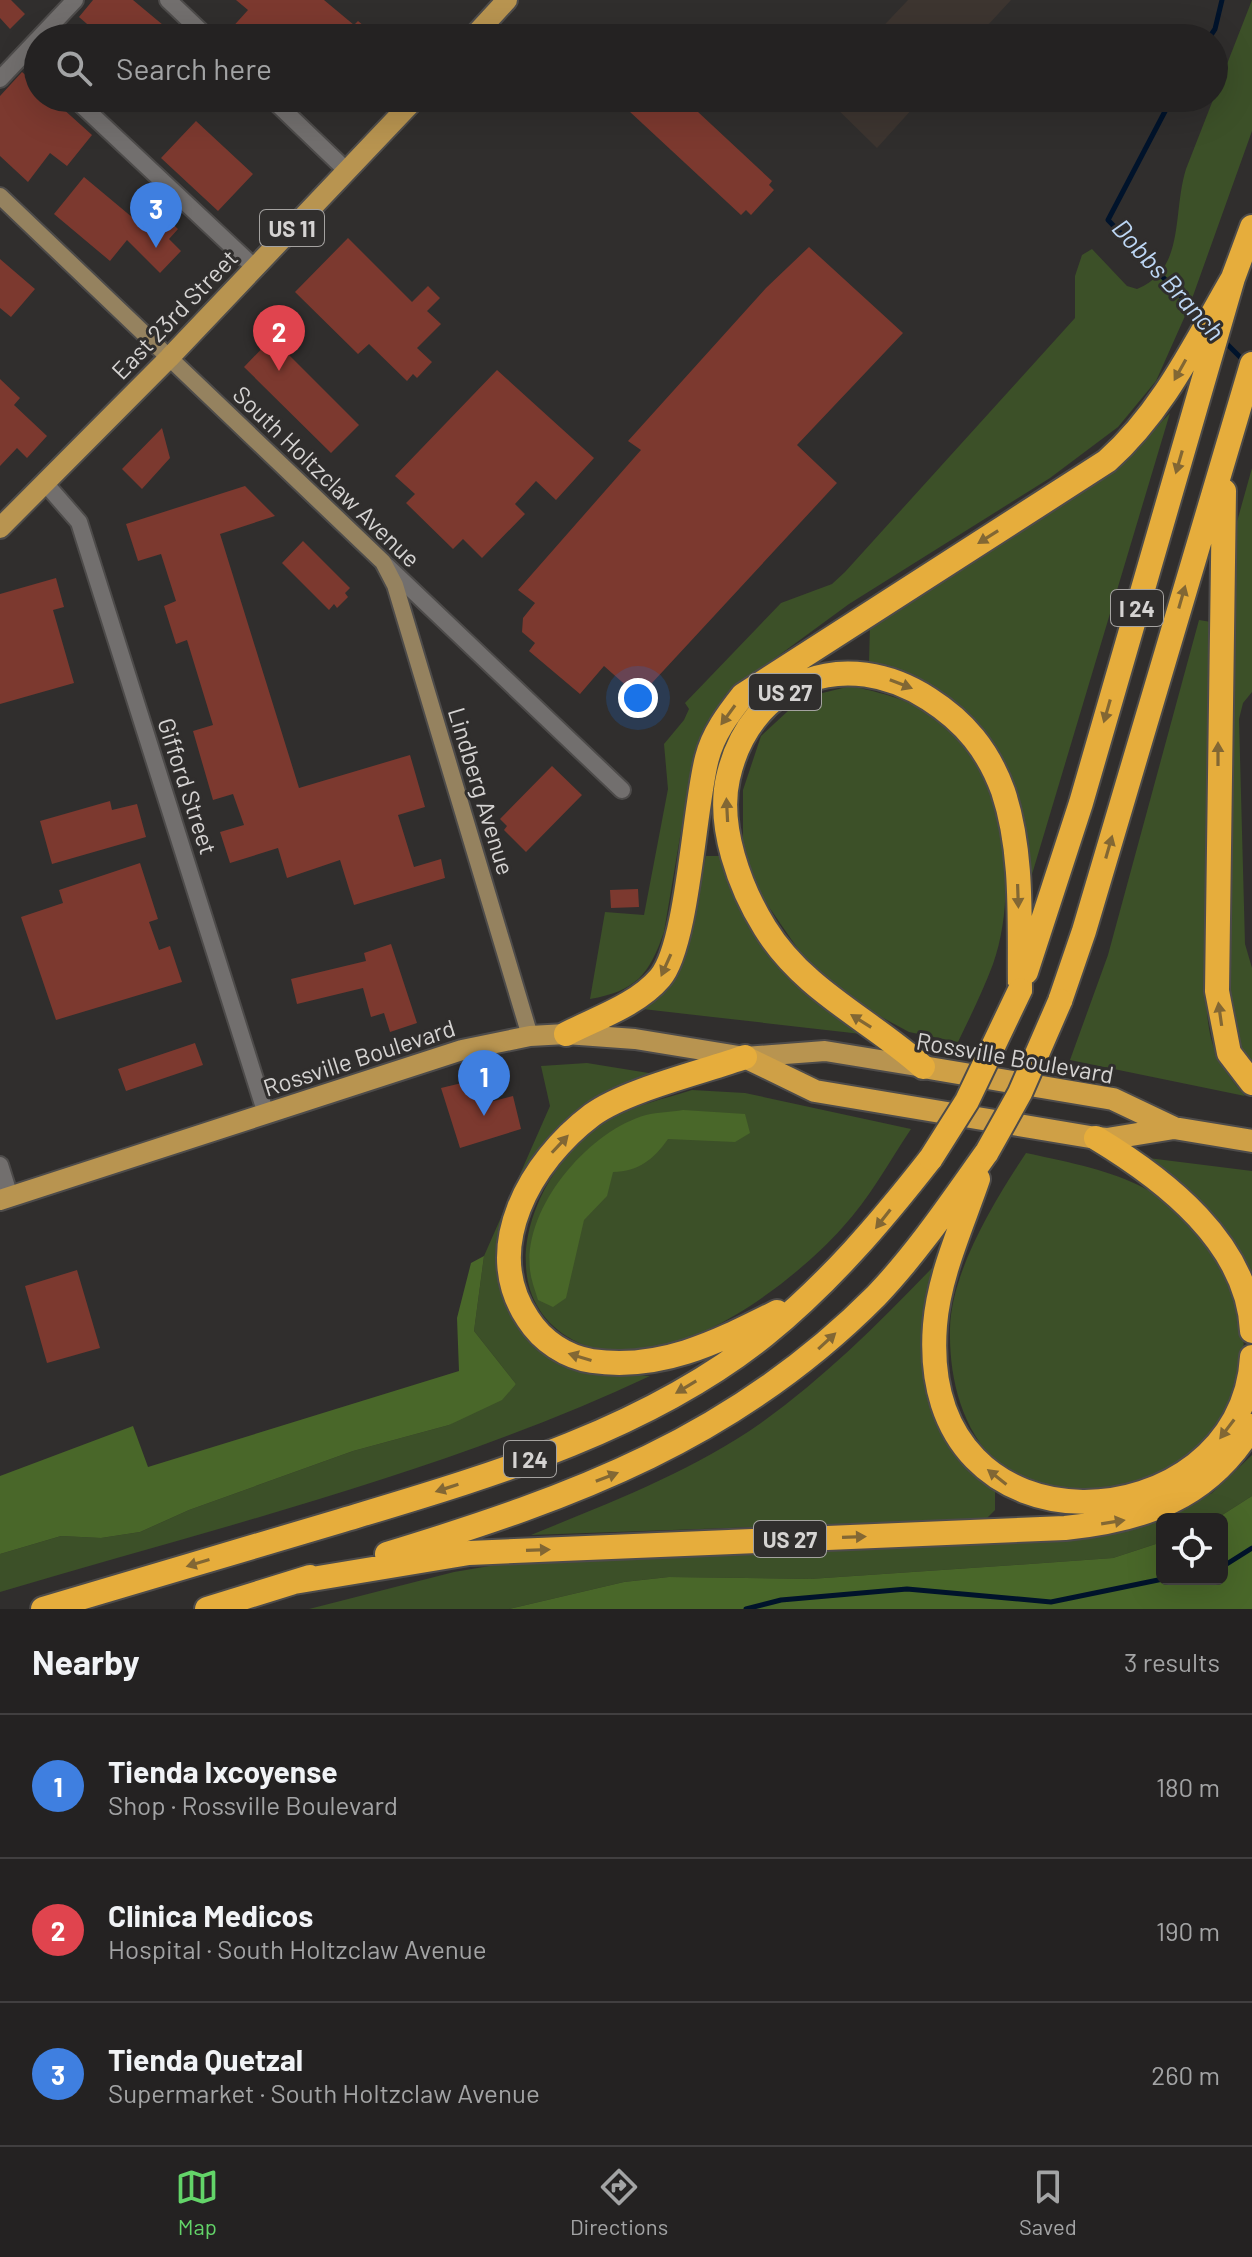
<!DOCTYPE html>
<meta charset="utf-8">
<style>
:root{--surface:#242222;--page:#302f2f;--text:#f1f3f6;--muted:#a3a4a5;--line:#413f40;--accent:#63d469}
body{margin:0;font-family:Barlow,sans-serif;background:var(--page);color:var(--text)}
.controls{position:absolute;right:24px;bottom:24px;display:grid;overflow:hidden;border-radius:12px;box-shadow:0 8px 32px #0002}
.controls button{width:72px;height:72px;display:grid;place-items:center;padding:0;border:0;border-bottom:2px solid var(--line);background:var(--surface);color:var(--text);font:40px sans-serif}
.you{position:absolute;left:638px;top:698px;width:28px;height:28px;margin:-20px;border:6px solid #fff;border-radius:50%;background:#1a73e8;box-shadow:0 0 0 12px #1a73e833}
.badge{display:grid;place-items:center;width:52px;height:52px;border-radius:50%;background:var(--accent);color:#fff;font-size:26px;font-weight:700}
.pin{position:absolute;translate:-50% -66px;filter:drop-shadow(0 2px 4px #0008)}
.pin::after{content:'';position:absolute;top:42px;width:28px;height:24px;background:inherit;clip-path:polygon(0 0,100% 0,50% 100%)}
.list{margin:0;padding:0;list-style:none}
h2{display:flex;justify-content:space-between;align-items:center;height:104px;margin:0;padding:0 32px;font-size:34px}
h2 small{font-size:26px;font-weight:400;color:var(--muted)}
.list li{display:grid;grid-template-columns:52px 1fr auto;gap:24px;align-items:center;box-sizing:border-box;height:144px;padding:0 32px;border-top:2px solid var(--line)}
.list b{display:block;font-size:30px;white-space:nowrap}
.list p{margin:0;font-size:26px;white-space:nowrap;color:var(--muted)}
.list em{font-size:26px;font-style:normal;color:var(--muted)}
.icon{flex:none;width:44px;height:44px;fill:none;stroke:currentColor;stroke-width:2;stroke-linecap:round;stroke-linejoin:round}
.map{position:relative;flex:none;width:1252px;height:1609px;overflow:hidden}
.search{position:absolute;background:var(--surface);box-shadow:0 8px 32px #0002;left:24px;right:24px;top:24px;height:88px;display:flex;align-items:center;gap:20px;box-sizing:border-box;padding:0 28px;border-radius:44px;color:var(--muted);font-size:30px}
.sheet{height:536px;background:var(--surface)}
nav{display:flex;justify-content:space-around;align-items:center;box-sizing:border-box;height:112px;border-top:2px solid var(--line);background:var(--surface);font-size:22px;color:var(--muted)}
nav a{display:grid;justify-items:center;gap:4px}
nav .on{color:var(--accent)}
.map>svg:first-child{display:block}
</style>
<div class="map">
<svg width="1252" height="1609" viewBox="0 0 1252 1609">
<rect width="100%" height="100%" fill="#302e2d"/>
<path fill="#3d3530" d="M 908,0 L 1011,0 L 976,38 L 872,38 Z
M 826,98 L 922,98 L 877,148 Z"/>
<path fill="#3c5028" d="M 1252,0 L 1252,131 L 1189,307 L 1156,381 L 1118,427 L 1050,478 L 849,604 L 726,694 L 707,723 L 693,760 L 664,932 C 649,975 636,991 590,999 L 605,912 L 644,915 L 668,789 L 664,744 L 684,720 L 689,709 L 685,703 L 781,603 L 832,584 L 845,572 L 1075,318 L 1075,276 L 1082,255 L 1092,249 L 1127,286 L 1137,289 C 1186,269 1172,214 1186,169 Z
M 1170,413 L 1030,881 L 1002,768 L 869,664 L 870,624 C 963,564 1097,494 1170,413 Z
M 1252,468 L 1252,692 L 1243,703 L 1239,719 L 1245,944 L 1252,968 L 1252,1074 L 1233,1037 L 1228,982 L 1233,536 Z
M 1199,620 L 1211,622 L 1206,999 C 1209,1046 1215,1060 1245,1096 L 1070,1060 L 1108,955 Z
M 851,686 C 887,694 928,704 955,733 C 1006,789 1018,893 993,964 C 983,991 970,1017 958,1042 L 909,1032 L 848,999 L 802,955 L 762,897 L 743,848 L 743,790 L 761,736 L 802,698 Z
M 706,856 L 724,856 L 771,953 L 793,982 L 870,1035 L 634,1008 L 662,991 L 683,963 Z
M 587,1063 L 667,1076 L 559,1132 L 502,1283 C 508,1298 513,1315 521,1329 C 544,1371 609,1372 650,1376 C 443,1473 219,1527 0,1592 L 0,1554 L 61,1536 L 101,1538 L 140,1532 L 189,1510 L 353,1451 L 449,1425 L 516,1384 L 474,1331 L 484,1256 L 550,1106 L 541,1066 Z
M 692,1090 L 745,1093 L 911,1129 C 889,1162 869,1199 842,1228 C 787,1289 659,1386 573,1340 C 483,1291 537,1162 607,1121 C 633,1105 664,1099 692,1090 Z
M 1026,1153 C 1126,1174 1185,1187 1232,1288 C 1248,1321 1248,1372 1229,1405 C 1217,1426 1203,1445 1183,1460 C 1133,1495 1045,1510 997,1463 C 961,1428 949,1377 950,1329 C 951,1271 995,1200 1026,1153 Z
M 1148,1158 L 1252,1171 L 1252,1282 L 1153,1170 Z
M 932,1268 L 939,1269 L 926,1349 L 978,1472 L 995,1488 L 995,1510 L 986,1519 L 531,1535 C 609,1503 691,1472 761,1423 C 824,1378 878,1324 932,1268 Z
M 1252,1455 L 1252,1496 L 1216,1519 L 1162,1519 L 1212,1493 Z
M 1162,1519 L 1162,1542 L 1113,1558 L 1015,1565 L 810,1579 L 669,1577 L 624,1582 L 509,1609 L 309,1609 L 454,1572 L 518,1561 L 1101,1534 Z"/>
<path fill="#496729" d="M 683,1110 L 745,1114 L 750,1133 L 735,1142 L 668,1139 C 653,1160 639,1171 613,1172 L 607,1196 L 584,1220 L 566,1298 L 553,1307 L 538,1300 C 535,1290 531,1280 530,1270 C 523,1207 589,1131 646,1115 C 658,1112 671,1112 683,1110 Z
M 484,1256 L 474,1331 L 516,1384 L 502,1400 L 449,1425 L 353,1451 L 189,1510 L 140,1532 L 101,1538 L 61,1536 L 0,1554 L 0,1476 L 133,1426 L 148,1467 L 459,1371 L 457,1318 L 471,1263 Z
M 1252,1496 L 1252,1609 L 509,1609 L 624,1582 L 669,1577 L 810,1579 L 1015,1565 L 1113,1558 L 1162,1542 L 1162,1579 L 1222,1579 L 1222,1519 L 1216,1519 Z"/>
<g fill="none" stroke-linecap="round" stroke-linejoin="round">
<path stroke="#00132b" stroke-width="5" d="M 1209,38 L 1215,29 L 1222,0
M 1172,98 L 1108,220 L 1203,319
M 1224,341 L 1245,362
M 1222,1567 L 1252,1548
M 746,1609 L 781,1600 L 907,1589 L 1051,1602 L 1163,1579"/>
</g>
<path fill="#7c392f" d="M 0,0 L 11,0 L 25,14 L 10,29 L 0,18 Z
M 93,0 L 133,0 L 169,30 L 162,38 L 87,38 L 94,30 L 79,17 Z
M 236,0 L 324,0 L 354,25 L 358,21 L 378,38 L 236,38 L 229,31 L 248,10 Z
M 22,72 L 38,86 L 38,98 L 51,98 L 92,135 L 67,166 L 50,153 L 28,182 L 0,156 L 0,96 Z
M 615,98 L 683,98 L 772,181 L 769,185 L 774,190 L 751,215 L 746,210 L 741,215 Z
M 196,121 L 253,174 L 218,211 L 161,158 Z
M 84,177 L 151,233 L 166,218 L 178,229 L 169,239 L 181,251 L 160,273 L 127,240 L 110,261 L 54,214 Z
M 348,238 L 412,302 L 428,286 L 440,298 L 427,311 L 441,324 L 417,348 L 432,362 L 417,378 L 413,374 L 407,381 L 369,344 L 358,354 L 295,292 Z
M 809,247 L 903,333 L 797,445 L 837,483 L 639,697 L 604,666 L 580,694 L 529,651 L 535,643 L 522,632 L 523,618 L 535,603 L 518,590 L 641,450 L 628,441 L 766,288 Z
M 0,259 L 35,289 L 11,317 L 0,308 Z
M 272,338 L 359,425 L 331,453 L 244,367 Z
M 497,370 L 594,458 L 556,500 L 536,481 L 515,504 L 525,514 L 482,558 L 463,539 L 453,549 L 406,503 L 415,494 L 395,476 Z
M 0,379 L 20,398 L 14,405 L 47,436 L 27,458 L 17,448 L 0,466 Z
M 162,428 L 170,458 L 142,489 L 122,469 Z
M 245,486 L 275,516 L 220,534 L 299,788 L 410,755 L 425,807 L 398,815 L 414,867 L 441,859 L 445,878 L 354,905 L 340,860 L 287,878 L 278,848 L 230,863 L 220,832 L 244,825 L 233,794 L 213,800 L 193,731 L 213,725 L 187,640 L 176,644 L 164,606 L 176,601 L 161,554 L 138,561 L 126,524 Z
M 303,541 L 350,588 L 345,593 L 348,597 L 337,608 L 334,604 L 329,610 L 282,563 Z
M 56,578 L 64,607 L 53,610 L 74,683 L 0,704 L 0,594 Z
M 552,766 L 582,795 L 526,852 L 504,830 L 507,826 L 500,819 Z
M 110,801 L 112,810 L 137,804 L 146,837 L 52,864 L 40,821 Z
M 140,863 L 158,919 L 149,922 L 159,950 L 170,946 L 182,982 L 56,1020 L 21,917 L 63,903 L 59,890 Z
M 638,889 L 639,907 L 611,908 L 610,890 Z
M 391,944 L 417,1023 L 390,1032 L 384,1013 L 371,1017 L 363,988 L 297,1004 L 291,979 L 366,961 L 364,953 Z
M 195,1043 L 203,1065 L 126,1091 L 118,1069 Z
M 466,1082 L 474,1097 L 482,1094 L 486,1103 L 513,1096 L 521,1129 L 460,1148 L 441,1088 Z
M 77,1270 L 100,1348 L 47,1363 L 25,1286 Z"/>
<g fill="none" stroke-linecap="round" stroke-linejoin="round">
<defs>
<path id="minor" d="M 168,0 L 208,38
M 39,38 L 75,0
M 0,79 L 38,39
M 74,98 L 255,268
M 271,98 L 347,171
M 45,483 L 79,522 L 266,1114
M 387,566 L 622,790
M 0,1165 L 10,1197"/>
<path id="secondary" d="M 0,196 L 383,562 L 395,585 L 530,1036"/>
<path id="primary" d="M 472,38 L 507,0
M 0,528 L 169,358 L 416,98
M 0,1200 L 462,1050 L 530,1036 L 566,1034 L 635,1039 L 745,1057 L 825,1051 L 923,1067"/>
<path id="trunk" d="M 745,1057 L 815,1091 L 1096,1138 L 1107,1139 L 1174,1128
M 923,1067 L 1113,1099 L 1174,1128 L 1252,1141"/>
<path id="motorway" d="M 1224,491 L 1217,991 L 1229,1053 L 1252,1083
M 1026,972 L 1081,803 L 1233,278 L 1252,227
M 1060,1001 L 1084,931 L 1252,364
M 566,1034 C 597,1018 637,1005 660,978 C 688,946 694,806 707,758 C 713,734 728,714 743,695 L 1107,461 C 1164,410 1195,343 1233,278
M 745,1057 C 703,1072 626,1090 592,1115 C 531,1161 480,1248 528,1319 C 542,1341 566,1357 592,1361 C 661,1371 717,1342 777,1312
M 923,1067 C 871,1020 804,991 765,928 C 740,888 717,826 728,778 C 750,679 846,645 929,699 C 965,722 988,750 1003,791 C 1024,854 1019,925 1020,990
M 1096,1138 C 1164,1179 1248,1243 1252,1331
M 978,1179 C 962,1226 939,1275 935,1325 C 916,1568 1242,1543 1252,1357
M 387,1554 C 574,1497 735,1438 876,1296 C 918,1252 952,1201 987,1152
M 294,1582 L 469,1553 L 1065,1528 C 1144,1520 1209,1498 1252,1426
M 43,1609 C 142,1580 241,1550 340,1521 C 486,1477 644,1432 765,1335 C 829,1283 881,1222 931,1158
M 207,1609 L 310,1577"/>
</defs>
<use href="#minor" stroke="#4d4b4a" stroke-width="20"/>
<use href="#secondary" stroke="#4d4b4a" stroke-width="20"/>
<use href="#primary" stroke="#4d4b4a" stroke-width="24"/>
<use href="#trunk" stroke="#4d4b4a" stroke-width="26"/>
<use href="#motorway" stroke="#4d4b4a" stroke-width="28"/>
<use href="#minor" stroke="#726f6e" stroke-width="16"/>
<use href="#secondary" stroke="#95825f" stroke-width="16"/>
<use href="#primary" stroke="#b89450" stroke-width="20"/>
<use href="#trunk" stroke="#cfa046" stroke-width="22"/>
<use href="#motorway" stroke="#e6ad3c" stroke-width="24"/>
<defs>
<path id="motorway-bridge" d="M 987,1152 L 1020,1093 L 1060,1001
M 931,1158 L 967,1101 L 1020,990"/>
</defs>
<use href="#motorway-bridge" stroke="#4d4b4a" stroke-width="28" stroke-linecap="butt"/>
<use href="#motorway-bridge" stroke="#e6ad3c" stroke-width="24"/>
</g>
<defs><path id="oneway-solid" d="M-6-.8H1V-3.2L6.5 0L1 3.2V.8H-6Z" transform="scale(2)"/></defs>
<g fill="#826734">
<use href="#oneway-solid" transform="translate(1180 370) rotate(119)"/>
<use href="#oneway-solid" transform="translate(1179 462) rotate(106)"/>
<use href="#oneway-solid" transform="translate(988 537) rotate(148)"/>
<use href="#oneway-solid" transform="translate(1182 597) rotate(-74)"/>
<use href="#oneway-solid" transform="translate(901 684) rotate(21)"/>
<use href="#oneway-solid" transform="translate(1107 711) rotate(106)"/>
<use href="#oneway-solid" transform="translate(728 715) rotate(126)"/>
<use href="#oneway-solid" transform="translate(1218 754) rotate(-90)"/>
<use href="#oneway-solid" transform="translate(727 810) rotate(-93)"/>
<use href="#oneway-solid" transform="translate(1109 847) rotate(-74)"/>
<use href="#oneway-solid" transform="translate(1018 896) rotate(88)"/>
<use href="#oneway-solid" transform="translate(666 965) rotate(114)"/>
<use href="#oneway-solid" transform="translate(1220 1014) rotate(-98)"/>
<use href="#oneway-solid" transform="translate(861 1021) rotate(-148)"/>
<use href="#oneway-solid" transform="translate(560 1144) rotate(-47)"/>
<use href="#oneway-solid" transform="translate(883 1219) rotate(128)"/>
<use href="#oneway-solid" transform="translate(827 1341) rotate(-43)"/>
<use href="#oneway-solid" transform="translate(580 1357) rotate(-163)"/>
<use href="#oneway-solid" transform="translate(686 1387) rotate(149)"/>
<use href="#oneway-solid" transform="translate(1227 1429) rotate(127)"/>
<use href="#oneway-solid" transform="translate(607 1477) rotate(-21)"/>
<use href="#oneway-solid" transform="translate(997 1477) rotate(-142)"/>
<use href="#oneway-solid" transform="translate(447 1488) rotate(162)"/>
<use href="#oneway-solid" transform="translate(1113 1522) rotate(-9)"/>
<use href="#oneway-solid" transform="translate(854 1537) rotate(-2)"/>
<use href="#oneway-solid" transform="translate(538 1550) rotate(-2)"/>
<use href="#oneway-solid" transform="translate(198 1563) rotate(163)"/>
</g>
<g text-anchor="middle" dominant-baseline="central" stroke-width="6" stroke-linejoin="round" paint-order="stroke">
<g fill="#302e2d" stroke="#a4a2a0" stroke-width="2">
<rect x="260" y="210" width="64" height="36" rx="6"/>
<rect x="1111" y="590" width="52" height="36" rx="6"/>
<rect x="749" y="674" width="72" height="36" rx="6"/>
<rect x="504" y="1441" width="52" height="36" rx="6"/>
<rect x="754" y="1521" width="72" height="36" rx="6"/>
</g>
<g font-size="22" font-weight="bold" fill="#d5d3d2">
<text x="292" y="228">US 11</text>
<text x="1137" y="608">I 24</text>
<text x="785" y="692">US 27</text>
<text x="530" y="1459">I 24</text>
<text x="790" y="1539">US 27</text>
</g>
<g font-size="24" fill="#d5d3d2" stroke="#302e2d">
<text transform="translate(174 314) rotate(-46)">East 23rd Street</text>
<text transform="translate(327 476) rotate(44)">South Holtzclaw Avenue</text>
<text transform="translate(188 786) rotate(72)">Gifford Street</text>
<text transform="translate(482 791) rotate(73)">Lindberg Avenue</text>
<text transform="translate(359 1057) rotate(-18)">Rossville Boulevard</text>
<text transform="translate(1015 1057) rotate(10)">Rossville Boulevard</text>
</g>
<g font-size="26" font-style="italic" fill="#bdd7f5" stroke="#302e2d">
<text transform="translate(1169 279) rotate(48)">Dobbs Branch</text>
</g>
</g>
</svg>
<div class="controls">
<button><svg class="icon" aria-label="locate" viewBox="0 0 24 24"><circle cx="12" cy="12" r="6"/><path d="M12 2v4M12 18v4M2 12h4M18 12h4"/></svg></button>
</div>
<div class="you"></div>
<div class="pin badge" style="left:484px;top:1116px;background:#3f7fe0">1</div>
<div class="pin badge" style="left:279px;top:371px;background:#e0444e">2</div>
<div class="pin badge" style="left:156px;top:248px;background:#3f7fe0">3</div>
<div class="search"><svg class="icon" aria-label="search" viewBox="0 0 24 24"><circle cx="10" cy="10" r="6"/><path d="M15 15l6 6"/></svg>Search here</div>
</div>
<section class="sheet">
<h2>Nearby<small>3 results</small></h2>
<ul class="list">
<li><span class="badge" style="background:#3f7fe0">1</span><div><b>Tienda Ixcoyense</b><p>Shop · Rossville Boulevard</p></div><em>180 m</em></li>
<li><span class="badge" style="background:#e0444e">2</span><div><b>Clinica Medicos</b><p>Hospital · South Holtzclaw Avenue</p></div><em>190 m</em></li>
<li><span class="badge" style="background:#3f7fe0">3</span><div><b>Tienda Quetzal</b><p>Supermarket · South Holtzclaw Avenue</p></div><em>260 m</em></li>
</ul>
</section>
<nav>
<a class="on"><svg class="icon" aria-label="map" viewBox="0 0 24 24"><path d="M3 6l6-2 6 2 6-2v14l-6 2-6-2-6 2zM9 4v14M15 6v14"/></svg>Map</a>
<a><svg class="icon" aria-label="directions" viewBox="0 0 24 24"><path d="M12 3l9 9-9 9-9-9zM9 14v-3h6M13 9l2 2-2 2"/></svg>Directions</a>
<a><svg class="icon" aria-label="saved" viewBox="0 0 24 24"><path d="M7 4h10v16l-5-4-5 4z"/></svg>Saved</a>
</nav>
